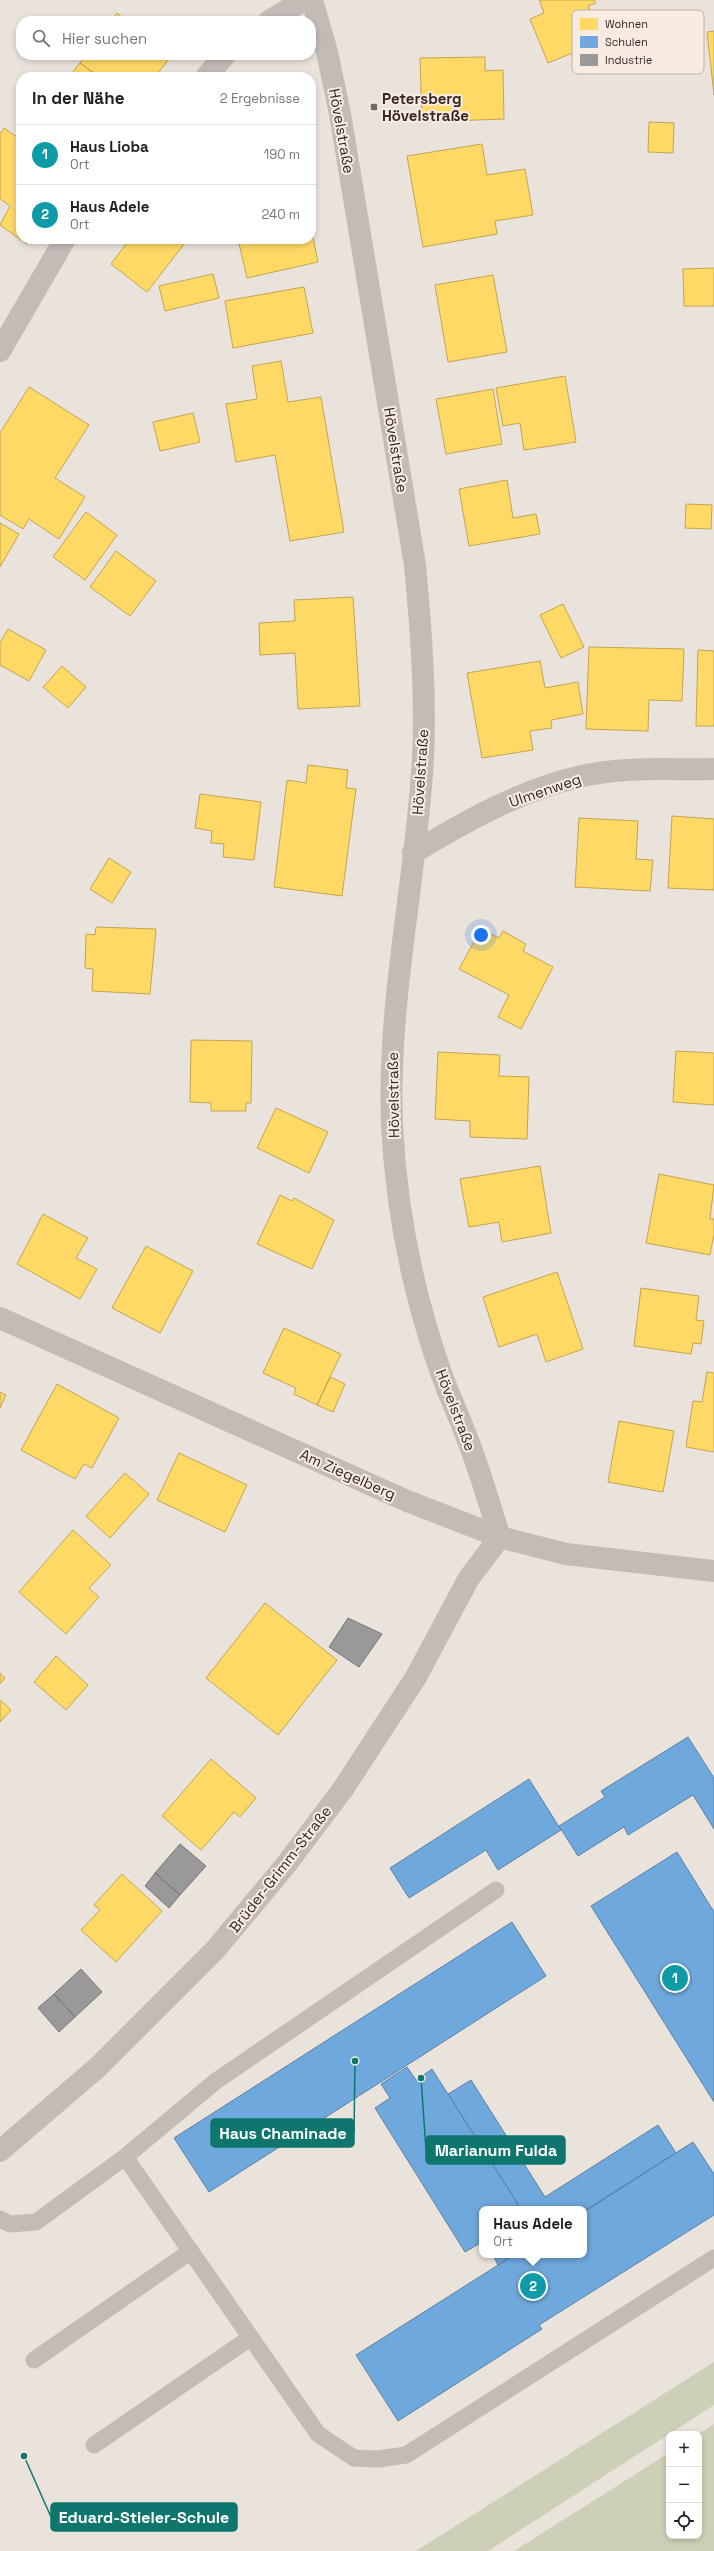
<!DOCTYPE html>
<html lang="de">
<meta charset="utf-8">
<style>
:root{--surface:#fff;--page:#f6f6f6;--text:#222;--muted:#767676;--line:#e0e0e0;--accent:#0f766e}
body{margin:0;font-family:"Space Grotesk",sans-serif;background:var(--page);color:var(--text)}
.controls{position:absolute;right:12px;bottom:12px;display:grid;overflow:hidden;border-radius:8px;box-shadow:0 2px 6px #0003}
.controls button{width:36px;height:36px;display:grid;place-items:center;padding:0;border:0;border-bottom:1px solid var(--line);background:var(--surface);color:var(--text);font:20px sans-serif}
.you{position:absolute;left:481px;top:935px;width:14px;height:14px;margin:-10px;border:3px solid #fff;border-radius:50%;background:#1a73e8;box-shadow:0 0 0 6px #1a73e833}
.badge{display:grid;place-items:center;width:26px;height:26px;border-radius:50%;background:var(--accent);color:#fff;font-size:13px;font-weight:700}
.pin{position:absolute;translate:-50% -50%;border:2px solid #fff;box-shadow:0 1px 4px #0006}
.popup{position:absolute;left:479px;top:2206px;width:108px;height:52px;box-sizing:border-box;display:grid;place-content:center;border-radius:8px;background:var(--surface);filter:drop-shadow(0 1px 3px #0005);font-size:13px;white-space:nowrap;color:var(--muted)}
.popup b{font-size:15px;color:var(--text)}
.popup::after{content:'';position:absolute;left:50%;top:100%;margin-left:-8px;border:8px solid transparent;border-top-color:var(--surface)}
.list{margin:0;padding:0;list-style:none}
h2{display:flex;justify-content:space-between;align-items:center;height:52px;margin:0;padding:0 16px;font-size:17px}
h2 small{font-size:13px;font-weight:400;color:var(--muted)}
.list li{display:grid;grid-template-columns:26px 1fr auto;gap:12px;align-items:center;box-sizing:border-box;height:60px;padding:0 16px;border-top:1px solid var(--line)}
.list b{display:block;font-size:15px;white-space:nowrap}
.list p{margin:0;font-size:13px;white-space:nowrap;color:var(--muted)}
.list em{font-size:13px;font-style:normal;color:var(--muted)}
.icon{flex:none;width:22px;height:22px;fill:none;stroke:currentColor;stroke-width:2;stroke-linecap:round;stroke-linejoin:round}
.map{position:relative;flex:none;width:714px;height:2551px;overflow:hidden}
.search{position:absolute;background:var(--surface);box-shadow:0 2px 6px #0003;left:16px;top:16px;width:300px;height:44px;display:flex;align-items:center;gap:10px;box-sizing:border-box;padding:0 14px;border-radius:16px;color:var(--muted);font-size:15px}
.panel{position:absolute;background:var(--surface);box-shadow:0 2px 6px #0003;left:16px;top:72px;width:300px;height:172px;border-radius:16px}
.map>svg:first-child{display:block}
</style>
<div class="map">
<svg width="714" height="2551" viewBox="0 0 714 2551">
<rect width="100%" height="100%" fill="#eae3dc"/>
<path fill="#cdcfb6" d="M 714,2362 L 714,2405 L 488,2551 L 416,2551 Z
M 714,2424 L 714,2551 L 514,2551 L 669,2453 L 669,2536 L 699,2536 L 698,2434 Z"/>
<path fill="#ffd966" stroke="#c2a452" d="M 539,0 L 594,0 L 596,3 L 588,6 L 602,41 L 548,63 L 530,19 L 544,13 Z
M 117,13 L 127,21 L 112,21 Z
M 714,31 L 714,95 L 707,32 Z
M 86,55 L 172,55 L 155,77 L 99,77 L 80,63 Z
M 485,57 L 485,71 L 503,70 L 504,119 L 422,122 L 420,58 Z
M 80,63 L 99,77 L 69,77 Z
M 649,122 L 674,123 L 673,153 L 648,152 Z
M 4,128 L 21,140 L 21,239 L 30,239 L 27,244 L 0,225 L 10,206 L 0,199 L 0,134 Z
M 482,144 L 487,175 L 525,169 L 533,215 L 495,221 L 497,234 L 423,247 L 407,156 Z
M 311,228 L 318,262 L 247,278 L 238,239 L 311,239 Z
M 130,239 L 188,239 L 147,292 L 111,264 Z
M 714,268 L 714,306 L 684,306 L 683,269 Z
M 213,274 L 219,298 L 165,311 L 159,286 Z
M 493,275 L 507,352 L 448,362 L 435,285 Z
M 304,287 L 313,333 L 233,348 L 225,301 Z
M 281,361 L 288,402 L 321,397 L 344,532 L 290,541 L 275,455 L 236,462 L 226,404 L 257,399 L 252,366 Z
M 565,376 L 576,442 L 524,450 L 520,423 L 503,426 L 496,388 Z
M 29,387 L 89,425 L 55,478 L 85,497 L 59,539 L 29,519 L 23,529 L 0,515 L 0,433 Z
M 493,389 L 502,444 L 446,454 L 436,399 Z
M 193,413 L 200,442 L 160,451 L 153,422 Z
M 507,480 L 513,518 L 536,514 L 540,534 L 469,546 L 459,489 Z
M 686,504 L 712,505 L 711,529 L 685,528 Z
M 86,512 L 117,535 L 85,580 L 53,557 Z
M 0,523 L 19,534 L 0,567 Z
M 116,551 L 156,581 L 130,616 L 90,587 Z
M 353,597 L 360,706 L 298,709 L 295,653 L 260,655 L 259,623 L 295,621 L 294,600 Z
M 563,604 L 584,647 L 561,658 L 540,615 Z
M 8,629 L 46,650 L 29,681 L 0,665 L 0,643 Z
M 589,647 L 684,649 L 682,701 L 649,700 L 648,731 L 586,729 Z
M 698,650 L 714,651 L 714,726 L 696,726 Z
M 540,661 L 545,688 L 578,682 L 583,714 L 551,720 L 552,728 L 530,731 L 533,750 L 482,758 L 467,673 Z
M 62,666 L 86,687 L 68,708 L 43,687 Z
M 308,765 L 348,770 L 346,788 L 356,789 L 342,896 L 274,887 L 287,780 L 306,783 Z
M 200,794 L 261,802 L 254,860 L 223,857 L 224,844 L 211,843 L 212,831 L 195,828 Z
M 672,816 L 714,819 L 714,890 L 668,888 Z
M 579,818 L 638,821 L 636,859 L 653,860 L 650,891 L 575,887 Z
M 109,858 L 131,872 L 112,903 L 90,889 Z
M 96,927 L 156,929 L 150,994 L 92,991 L 93,969 L 85,968 L 86,934 L 95,935 Z
M 481,929 L 499,938 L 503,931 L 526,944 L 523,951 L 553,967 L 521,1029 L 498,1017 L 509,995 L 459,969 Z
M 191,1040 L 252,1041 L 251,1103 L 246,1103 L 246,1111 L 211,1111 L 211,1103 L 190,1102 Z
M 676,1051 L 714,1053 L 714,1105 L 673,1102 Z
M 438,1052 L 500,1055 L 499,1076 L 529,1077 L 527,1139 L 470,1137 L 470,1121 L 435,1119 Z
M 276,1108 L 328,1132 L 309,1173 L 257,1148 Z
M 540,1166 L 551,1233 L 502,1242 L 499,1222 L 469,1227 L 460,1179 Z
M 659,1174 L 714,1185 L 710,1219 L 714,1219 L 714,1234 L 710,1255 L 646,1243 Z
M 280,1195 L 292,1201 L 294,1198 L 334,1220 L 312,1269 L 257,1244 Z
M 43,1214 L 88,1238 L 76,1258 L 97,1269 L 80,1299 L 17,1264 Z
M 146,1246 L 193,1271 L 160,1333 L 112,1308 Z
M 557,1272 L 583,1349 L 546,1362 L 537,1334 L 499,1347 L 483,1297 Z
M 641,1288 L 699,1296 L 696,1320 L 704,1321 L 701,1344 L 693,1343 L 691,1354 L 634,1346 Z
M 284,1328 L 341,1354 L 317,1405 L 294,1394 L 296,1388 L 263,1373 Z
M 707,1372 L 714,1373 L 714,1452 L 686,1447 L 693,1401 L 702,1402 Z
M 330,1377 L 345,1384 L 333,1412 L 317,1405 Z
M 57,1384 L 119,1418 L 92,1468 L 84,1464 L 75,1479 L 21,1450 Z
M 0,1392 L 6,1395 L 0,1408 Z
M 619,1421 L 674,1431 L 663,1492 L 608,1482 Z
M 179,1453 L 247,1485 L 225,1532 L 157,1500 Z
M 125,1473 L 149,1494 L 110,1538 L 86,1516 Z
M 73,1530 L 111,1565 L 89,1588 L 99,1597 L 66,1634 L 19,1592 Z
M 265,1603 L 337,1660 L 278,1735 L 206,1678 Z
M 56,1656 L 88,1685 L 66,1710 L 34,1682 Z
M 0,1673 L 5,1678 L 0,1684 Z
M 0,1700 L 11,1710 L 0,1722 Z
M 211,1759 L 256,1798 L 240,1817 L 234,1812 L 201,1850 L 162,1816 Z
M 122,1874 L 162,1911 L 116,1962 L 81,1930 L 100,1910 L 94,1905 Z"/>
<path fill="#6fa8dc" stroke="#5d82a5" d="M 688,1737 L 714,1778 L 714,1829 L 693,1795 L 628,1835 L 624,1827 L 578,1856 L 559,1826 L 605,1797 L 601,1791 Z
M 529,1779 L 561,1830 L 498,1870 L 486,1850 L 409,1898 L 390,1868 Z
M 677,1852 L 714,1912 L 714,2102 L 591,1906 Z
M 512,1922 L 546,1976 L 209,2192 L 174,2138 Z
M 407,2067 L 416,2080 L 432,2069 L 521,2209 L 482,2209 L 482,2242 L 465,2252 L 375,2108 L 390,2098 L 381,2084 Z
M 471,2080 L 545,2197 L 658,2125 L 676,2153 L 584,2212 L 584,2209 L 521,2209 L 448,2094 Z
M 693,2142 L 714,2174 L 714,2215 L 539,2325 L 542,2329 L 398,2421 L 356,2355 L 514,2255 L 584,2255 L 584,2211 Z
M 493,2255 L 514,2255 L 498,2265 Z"/>
<path fill="#999" stroke="#7a7776" d="M 348,1618 L 382,1634 L 359,1667 L 329,1647 Z
M 180,1844 L 206,1866 L 180,1895 L 155,1873 Z
M 155,1873 L 180,1895 L 169,1908 L 145,1886 Z
M 81,1969 L 102,1992 L 75,2017 L 54,1994 Z
M 54,1994 L 75,2017 L 59,2032 L 38,2008 Z"/>
<g fill="none" stroke-linecap="round" stroke-linejoin="round">
<path stroke="#c3bbb6" stroke-width="17" d="M 125,2157 L 216,2081 L 496,1890
M 0,2219 L 10,2224 L 36,2222 L 125,2157 L 318,2434 L 354,2458 L 378,2459 L 406,2455 L 714,2258
M 34,2360 L 191,2251
M 94,2445 L 250,2338"/>
<path stroke="#c3bbb6" stroke-width="22" d="M 312,0 L 327,52 L 340,114 L 415,565 C 421,630 426,694 423,759 C 416,882 387,1002 392,1125 C 396,1206 412,1288 438,1364 C 446,1389 458,1413 467,1438 C 480,1470 489,1504 500,1537
M 269,21 L 304,0
M 206,77 L 225,55
M 0,351 L 65,239
M 413,853 C 469,819 533,783 599,773 C 636,767 676,770 714,769
M 0,1318 L 407,1501 L 500,1537 L 566,1554 L 714,1571
M 0,2151 L 98,2067 L 215,1950 L 285,1866 L 343,1789 L 416,1677 L 469,1578 L 500,1537"/>
</g>
<rect fill="#736965" stroke="#f8ece2" stroke-width="1.5" x="370" y="103" width="8" height="8" rx="2"/>
<g text-anchor="middle" dominant-baseline="central" stroke-width="4" stroke-linejoin="round" paint-order="stroke">
<g font-size="15" font-weight="bold" fill="#332825" stroke="#f8ece2" text-anchor="start">
<text x="382" y="98">Petersberg<tspan x="382" dy="17">Hövelstraße</tspan></text>
</g>
<g font-size="15" fill="#332825" stroke="#f8ece2">
<text transform="translate(342 131) rotate(80)">Hövelstraße</text>
<text transform="translate(396 450) rotate(81)">Hövelstraße</text>
<text transform="translate(420 772) rotate(-86)">Hövelstraße</text>
<text transform="translate(545 790) rotate(-19)">Ulmenweg</text>
<text transform="translate(393 1095) rotate(-91)">Hövelstraße</text>
<text transform="translate(456 1410) rotate(69)">Hövelstraße</text>
<text transform="translate(348 1474) rotate(24)">Am Ziegelberg</text>
<text transform="translate(280 1869) rotate(-52)">Brüder-Grimm-Straße</text>
</g>
</g>
<rect x="572" y="10" width="132" height="64" rx="6" fill="#f8ece2" stroke="#bdb1a9" stroke-width="1"/>
<rect x="580" y="18" width="18" height="12" fill="#ffd966"/>
<rect x="580" y="36" width="18" height="12" fill="#6fa8dc"/>
<rect x="580" y="54" width="18" height="12" fill="#999"/>
<g font-size="11" fill="#332825">
<text x="605" y="28">Wohnen</text>
<text x="605" y="46">Schulen</text>
<text x="605" y="64">Industrie</text>
</g>
<path fill="none" stroke="#0f766e" stroke-width="1.5" d="M355 2061L354 2133M421 2078L426 2150M24 2456L51 2517"/>
<g fill="#0f766e" stroke="#f8ece2" stroke-width="1.5">
<circle cx="355" cy="2061" r="4"/>
<circle cx="421" cy="2078" r="4"/>
<circle cx="24" cy="2456" r="4"/>
</g>
<g fill="#0f766e" stroke="#0f766e" stroke-width="1.5">
<rect x="211" y="2119" width="143" height="28" rx="4"/>
<rect x="426" y="2136" width="139" height="28" rx="4"/>
<rect x="51" y="2503" width="186" height="28" rx="4"/>
</g>
<g font-size="16" text-anchor="middle" font-weight="bold" fill="#fff">
<text x="283" y="2139">Haus Chaminade</text>
<text x="496" y="2156">Marianum Fulda</text>
<text x="144" y="2523">Eduard-Stieler-Schule</text>
</g>
</svg>
<div class="controls">
<button>+</button>
<button>−</button>
<button><svg class="icon" aria-label="locate" viewBox="0 0 24 24"><circle cx="12" cy="12" r="6"/><path d="M12 2v4M12 18v4M2 12h4M18 12h4"/></svg></button>
</div>
<div class="you"></div>
<div class="pin badge" style="left:675px;top:1978px;background:#0f9aa8">1</div>
<div class="pin badge" style="left:533px;top:2286px;background:#0f9aa8">2</div>
<div class="popup"><b>Haus Adele</b>Ort</div>
<div class="search"><svg class="icon" aria-label="search" viewBox="0 0 24 24"><circle cx="10" cy="10" r="6"/><path d="M15 15l6 6"/></svg>Hier suchen</div>
<section class="panel">
<h2>In der Nähe<small>2 Ergebnisse</small></h2>
<ul class="list">
<li><span class="badge" style="background:#0f9aa8">1</span><div><b>Haus Lioba</b><p>Ort</p></div><em>190 m</em></li>
<li><span class="badge" style="background:#0f9aa8">2</span><div><b>Haus Adele</b><p>Ort</p></div><em>240 m</em></li>
</ul>
</section>
</div>
